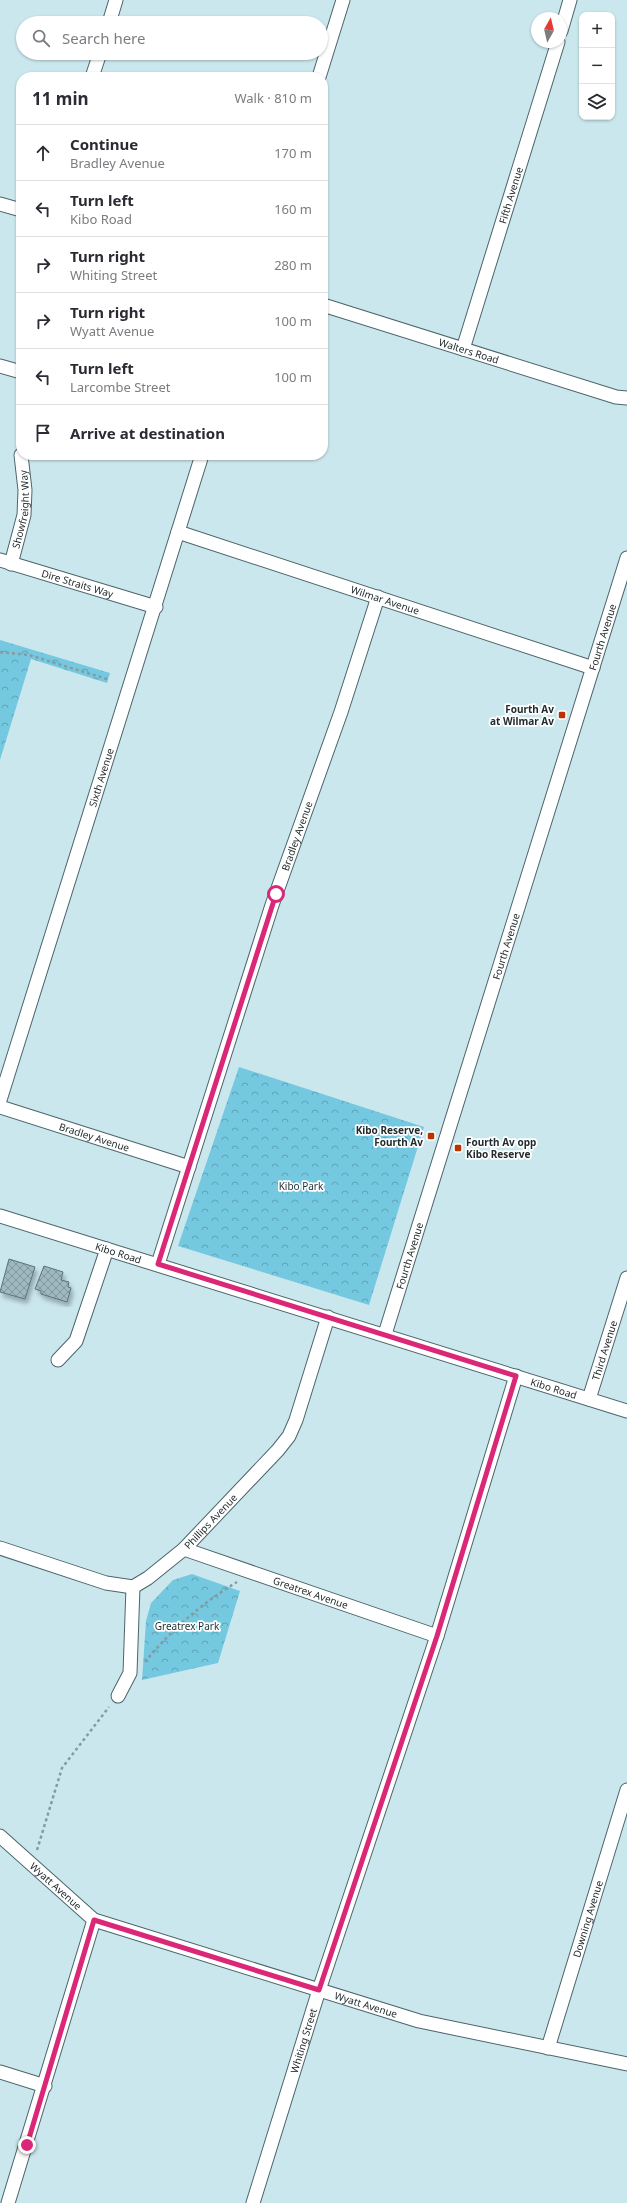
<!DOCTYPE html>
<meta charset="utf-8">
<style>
:root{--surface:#fff;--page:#f2f2f3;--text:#2b2b33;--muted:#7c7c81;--line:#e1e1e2}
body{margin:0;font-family:"Noto Sans",sans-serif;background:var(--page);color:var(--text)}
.controls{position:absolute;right:12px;top:12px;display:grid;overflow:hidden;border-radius:8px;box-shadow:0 1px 3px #0004}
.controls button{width:36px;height:36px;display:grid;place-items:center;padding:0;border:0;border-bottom:1px solid var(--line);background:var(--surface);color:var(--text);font:20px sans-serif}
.compass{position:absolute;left:531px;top:12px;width:36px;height:36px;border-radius:50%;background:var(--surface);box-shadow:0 1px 3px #0004;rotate:8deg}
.stop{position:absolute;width:12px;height:12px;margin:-9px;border:3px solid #db2777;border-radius:50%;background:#fff}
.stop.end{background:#db2777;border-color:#fff;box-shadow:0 1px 4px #0008}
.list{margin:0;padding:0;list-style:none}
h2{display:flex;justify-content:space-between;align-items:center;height:52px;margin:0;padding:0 16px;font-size:17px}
h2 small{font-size:13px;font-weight:400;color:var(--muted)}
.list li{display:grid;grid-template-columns:26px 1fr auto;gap:12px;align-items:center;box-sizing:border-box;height:56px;padding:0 16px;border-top:1px solid var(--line)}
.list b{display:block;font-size:15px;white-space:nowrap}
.list p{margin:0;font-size:13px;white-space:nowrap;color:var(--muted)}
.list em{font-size:13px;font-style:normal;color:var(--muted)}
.icon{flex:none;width:22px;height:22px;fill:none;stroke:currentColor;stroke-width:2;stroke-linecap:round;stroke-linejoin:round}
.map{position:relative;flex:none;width:627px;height:2203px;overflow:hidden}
.search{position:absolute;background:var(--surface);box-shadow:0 1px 3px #0004;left:16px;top:16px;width:312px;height:44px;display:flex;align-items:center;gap:10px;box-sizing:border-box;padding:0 14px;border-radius:22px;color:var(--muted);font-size:15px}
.panel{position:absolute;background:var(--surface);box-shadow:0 1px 3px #0004;left:16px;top:72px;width:312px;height:388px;border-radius:16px}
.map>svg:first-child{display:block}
</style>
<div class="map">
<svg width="627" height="2203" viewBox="0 0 627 2203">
<defs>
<pattern id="park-crowns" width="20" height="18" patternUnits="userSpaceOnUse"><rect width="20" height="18" fill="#74c9e0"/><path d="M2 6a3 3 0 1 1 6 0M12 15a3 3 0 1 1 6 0" fill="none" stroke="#5fa3b6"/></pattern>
<pattern id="building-cross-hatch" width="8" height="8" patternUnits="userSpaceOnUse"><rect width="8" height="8" fill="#9eb8c0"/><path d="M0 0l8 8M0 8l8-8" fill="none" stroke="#80969c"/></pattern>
<filter id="shadow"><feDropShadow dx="2.5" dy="4.5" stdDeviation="2" flood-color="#0004"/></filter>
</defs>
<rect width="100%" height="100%" fill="#cbe7ee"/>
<path fill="url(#park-crowns)" d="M 0,640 L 110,673 L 107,683 L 31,659 L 0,760 Z
M 239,1067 L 424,1127 L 369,1305 L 178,1246 Z
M 192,1574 L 240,1591 L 218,1663 L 142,1680 L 146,1621 L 151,1603 L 173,1580 Z"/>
<path fill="url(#building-cross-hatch)" stroke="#5a7279" filter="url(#shadow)" d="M 9,1259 L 35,1267 L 25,1299 L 0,1292 Z
M 44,1266 L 63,1272 L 61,1280 L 69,1282 L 68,1287 L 71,1288 L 67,1302 L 41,1294 L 41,1291 L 35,1289 Z"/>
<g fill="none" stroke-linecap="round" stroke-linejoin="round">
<defs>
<g id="street">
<path d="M 109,23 L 116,0"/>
<path d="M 561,31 L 570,0"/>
<path d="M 92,77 L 100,53"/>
<path d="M 319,77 L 343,0"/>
<path d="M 0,204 L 21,210"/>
<path id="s1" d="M 323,305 L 616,397 L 627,398"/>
<path id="s2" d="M 463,349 L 558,42"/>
<path d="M 0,366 L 21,372"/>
<path id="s3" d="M 178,532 L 593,668"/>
<path id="s4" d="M 0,560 L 156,607"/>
<path id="s5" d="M 11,564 L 24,515 L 25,490 L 21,455"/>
<path id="s6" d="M 0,1100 L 202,455"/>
<path id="s7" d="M 0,1107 L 189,1167"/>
<path id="s8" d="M 0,1216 L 627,1411"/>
<path id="s9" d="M 158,1264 L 272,905 L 341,712 L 378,597"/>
<path id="s10" d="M 385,1334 L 627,558"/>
<path d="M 58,1360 L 76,1341 L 107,1249"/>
<path id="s11" d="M 589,1399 L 627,1278"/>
<path id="s12" d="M 0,1548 L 106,1583 L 133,1587 L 148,1578 L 184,1549 L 278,1450 L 289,1436 L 296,1420 L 328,1317"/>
<path id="s13" d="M 184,1549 L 437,1636"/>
<path d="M 118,1696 L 130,1673 L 133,1587"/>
<path id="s14" d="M 0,1836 L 94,1920 L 419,2021 L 627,2064"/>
<path id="s15" d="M 548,2048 L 627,1790"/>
<path d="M 0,2072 L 45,2086"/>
<path d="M 8,2203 L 94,1920"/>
<path id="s16" d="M 253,2203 L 319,1990 L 437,1636 L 516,1376"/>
</g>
</defs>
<use href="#street" stroke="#4c646b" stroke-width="15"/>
<path stroke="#869aa0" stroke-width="2.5" stroke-dasharray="3 3" stroke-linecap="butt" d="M 0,652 L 29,655 L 110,680
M 145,1662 C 170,1631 202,1603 237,1582
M 37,1850 L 62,1768 L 109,1707"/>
<use href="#street" stroke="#fff" stroke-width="13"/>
</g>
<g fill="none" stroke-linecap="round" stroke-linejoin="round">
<path stroke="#db2777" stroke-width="5" d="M 27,2145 L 94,1920 L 319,1990 L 437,1636 L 516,1376 L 158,1264 L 276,894"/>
</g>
<g fill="#bc3300" stroke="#fff" stroke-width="1.5">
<rect x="558" y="711" width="8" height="8" rx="2"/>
<rect x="427" y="1132" width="8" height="8" rx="2"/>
<rect x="454" y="1144" width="8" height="8" rx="2"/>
</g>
<g text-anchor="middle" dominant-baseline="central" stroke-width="3.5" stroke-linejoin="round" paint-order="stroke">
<g font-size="10" fill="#222c2f" stroke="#fff">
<text stroke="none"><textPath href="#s2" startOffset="161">Fifth Avenue</textPath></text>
<text stroke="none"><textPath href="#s1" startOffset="153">Walters Road</textPath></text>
<text stroke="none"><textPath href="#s5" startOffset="56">Showfreight Way</textPath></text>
<text stroke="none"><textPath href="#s4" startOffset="81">Dire Straits Way</textPath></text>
<text stroke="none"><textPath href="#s3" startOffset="218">Wilmar Avenue</textPath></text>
<text stroke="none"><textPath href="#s10" startOffset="730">Fourth Avenue</textPath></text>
<text stroke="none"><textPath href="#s6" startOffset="338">Sixth Avenue</textPath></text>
<text stroke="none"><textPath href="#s9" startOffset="450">Bradley Avenue</textPath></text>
<text stroke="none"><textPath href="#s10" startOffset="406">Fourth Avenue</textPath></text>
<text stroke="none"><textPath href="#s7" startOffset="99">Bradley Avenue</textPath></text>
<text stroke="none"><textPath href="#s8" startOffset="124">Kibo Road</textPath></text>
<text stroke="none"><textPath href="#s10" startOffset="82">Fourth Avenue</textPath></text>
<text stroke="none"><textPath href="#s11" startOffset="51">Third Avenue</textPath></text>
<text stroke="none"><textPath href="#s8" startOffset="580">Kibo Road</textPath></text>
<text stroke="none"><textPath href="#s12" startOffset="241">Phillips Avenue</textPath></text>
<text stroke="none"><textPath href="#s13" startOffset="134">Greatrex Avenue</textPath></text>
<text stroke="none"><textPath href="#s14" startOffset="75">Wyatt Avenue</textPath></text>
<text stroke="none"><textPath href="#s15" startOffset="135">Downing Avenue</textPath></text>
<text stroke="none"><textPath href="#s14" startOffset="411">Wyatt Avenue</textPath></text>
<text stroke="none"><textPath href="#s16" startOffset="170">Whiting Street</textPath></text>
</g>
<g font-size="10" font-weight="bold" fill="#222c2f" stroke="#fff" text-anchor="end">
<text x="554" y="709">Fourth Av<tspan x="554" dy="12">at Wilmar Av</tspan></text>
<text x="423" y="1130">Kibo Reserve,<tspan x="423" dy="12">Fourth Av</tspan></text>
<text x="466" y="1142" text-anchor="start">Fourth Av opp<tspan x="466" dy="12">Kibo Reserve</tspan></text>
</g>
<g font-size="10" fill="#1a2f34" stroke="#fff">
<text x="301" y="1186">Kibo Park</text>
<text x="187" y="1626">Greatrex Park</text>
</g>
</g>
</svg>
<div class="controls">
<button>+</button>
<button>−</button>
<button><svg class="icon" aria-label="layers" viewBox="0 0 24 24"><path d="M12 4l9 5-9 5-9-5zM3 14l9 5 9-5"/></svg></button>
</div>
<svg class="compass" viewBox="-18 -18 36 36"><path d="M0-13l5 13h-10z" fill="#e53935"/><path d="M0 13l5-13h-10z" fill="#7c7c81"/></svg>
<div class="stop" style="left:276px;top:894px"></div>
<div class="stop end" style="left:27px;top:2145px"></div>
<div class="search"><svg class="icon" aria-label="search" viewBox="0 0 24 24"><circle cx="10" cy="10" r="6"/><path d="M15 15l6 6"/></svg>Search here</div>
<section class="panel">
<h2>11 min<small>Walk · 810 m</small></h2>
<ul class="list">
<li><svg class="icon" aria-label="ahead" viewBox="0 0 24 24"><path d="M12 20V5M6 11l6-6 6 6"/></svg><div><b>Continue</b><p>Bradley Avenue</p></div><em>170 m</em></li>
<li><svg class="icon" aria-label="left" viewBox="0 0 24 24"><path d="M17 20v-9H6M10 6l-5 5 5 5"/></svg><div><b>Turn left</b><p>Kibo Road</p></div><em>160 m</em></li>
<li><svg class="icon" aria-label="right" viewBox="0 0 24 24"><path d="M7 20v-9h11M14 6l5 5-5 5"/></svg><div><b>Turn right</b><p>Whiting Street</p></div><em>280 m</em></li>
<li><svg class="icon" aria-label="right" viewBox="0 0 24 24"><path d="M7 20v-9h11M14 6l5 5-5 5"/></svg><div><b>Turn right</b><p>Wyatt Avenue</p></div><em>100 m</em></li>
<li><svg class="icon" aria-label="left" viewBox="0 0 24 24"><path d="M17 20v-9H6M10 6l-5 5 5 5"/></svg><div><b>Turn left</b><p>Larcombe Street</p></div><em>100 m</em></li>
<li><svg class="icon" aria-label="arrive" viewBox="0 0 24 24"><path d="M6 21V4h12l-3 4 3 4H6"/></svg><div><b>Arrive at destination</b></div></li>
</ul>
</section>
</div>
